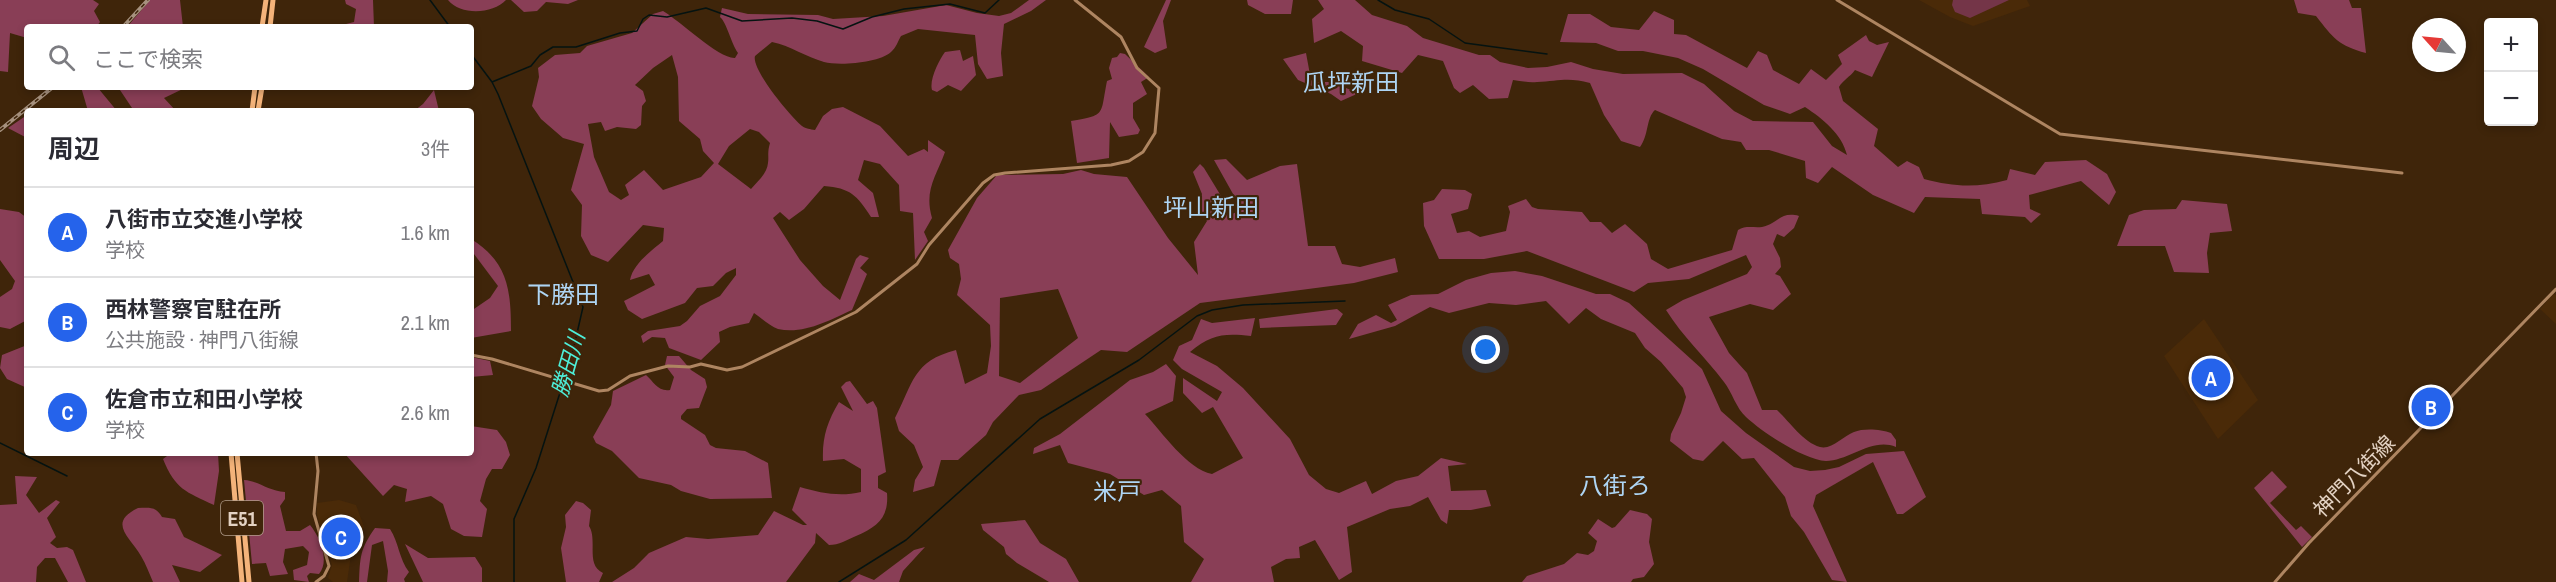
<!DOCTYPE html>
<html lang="ja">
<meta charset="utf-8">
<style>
:root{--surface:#fff;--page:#f2f2f3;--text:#2b2b33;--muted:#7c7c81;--line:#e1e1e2;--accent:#2563eb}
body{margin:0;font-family:"Archivo Narrow","Noto Sans JP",sans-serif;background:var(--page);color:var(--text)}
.controls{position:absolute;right:18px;top:18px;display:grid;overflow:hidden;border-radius:6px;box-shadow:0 3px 9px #0003}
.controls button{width:54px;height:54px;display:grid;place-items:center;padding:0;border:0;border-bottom:2px solid var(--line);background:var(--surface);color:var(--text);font:30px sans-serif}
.compass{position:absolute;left:2412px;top:18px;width:54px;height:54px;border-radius:50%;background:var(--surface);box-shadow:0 3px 9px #0003;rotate:297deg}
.you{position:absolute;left:1486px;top:350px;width:21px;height:21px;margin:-15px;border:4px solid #fff;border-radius:50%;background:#1a73e8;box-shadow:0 0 0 9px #1a73e833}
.badge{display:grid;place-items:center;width:39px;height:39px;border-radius:50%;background:var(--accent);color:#fff;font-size:20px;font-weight:700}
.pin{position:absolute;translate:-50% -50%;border:3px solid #fff;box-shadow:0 2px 6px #0006}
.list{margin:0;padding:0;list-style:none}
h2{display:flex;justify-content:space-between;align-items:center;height:78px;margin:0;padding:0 24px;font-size:26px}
h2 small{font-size:20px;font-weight:400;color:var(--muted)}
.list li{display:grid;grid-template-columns:39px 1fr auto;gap:18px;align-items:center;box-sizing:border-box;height:90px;padding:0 24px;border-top:2px solid var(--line)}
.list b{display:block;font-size:22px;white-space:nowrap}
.list p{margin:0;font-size:20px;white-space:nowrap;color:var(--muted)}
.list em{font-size:20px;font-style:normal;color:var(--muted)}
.icon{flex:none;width:33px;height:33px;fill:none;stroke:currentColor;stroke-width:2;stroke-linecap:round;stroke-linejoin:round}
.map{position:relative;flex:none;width:2556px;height:582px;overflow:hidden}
.search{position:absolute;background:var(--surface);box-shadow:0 3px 9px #0003;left:24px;top:24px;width:450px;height:66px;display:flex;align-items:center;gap:15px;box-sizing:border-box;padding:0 21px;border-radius:6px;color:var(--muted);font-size:22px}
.panel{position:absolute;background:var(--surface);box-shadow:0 3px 9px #0003;left:24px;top:108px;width:450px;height:348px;border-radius:6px}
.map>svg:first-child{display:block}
</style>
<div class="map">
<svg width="2556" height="582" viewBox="0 0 2556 582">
<rect width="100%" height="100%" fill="#3f250a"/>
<path fill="#4a2a08" d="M 1919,0 L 2027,0 L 2030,6 L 1973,26 L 1950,17 Z
M 2553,294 L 2556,295 L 2556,324 L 2540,309 Z
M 2204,319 L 2258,400 L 2218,439 L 2164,356 Z
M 339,500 L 356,505 L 364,527 L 352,548 L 347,582 L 333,582 L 328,578 L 332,565 L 317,515 L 317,503 Z"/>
<path fill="#743548" d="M 1953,0 L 2009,0 L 1970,18 L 1955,12 L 1952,5 Z"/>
<path fill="#893e56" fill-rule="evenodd" d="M 0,0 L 93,0 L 99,4 L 94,11 L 100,22 L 96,27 L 27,27 L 27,38 L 10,33 L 8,72 L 0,71 Z
M 150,0 L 180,0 L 183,27 L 127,27 Z
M 345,0 L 373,0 L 374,27 L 343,27 L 342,25 L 354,22 L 356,9 L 346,4 Z
M 448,0 L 506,0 C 493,14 461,16 448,0 Z
M 511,0 L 578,0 L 568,4 L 546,2 L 537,11 L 524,12 Z
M 1029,0 L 1046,0 L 1031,11 L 1004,24 L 1001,53 L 1003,76 L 987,79 L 978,64 L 975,35 L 918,29 L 901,36 C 898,41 896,48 891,52 C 879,63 839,66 824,62 C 806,57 791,46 772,42 L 755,56 C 751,69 790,116 802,126 C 806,129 810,129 815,130 L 823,116 L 832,109 L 843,107 L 880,126 L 908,156 L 924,149 L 928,152 L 928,140 L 945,152 C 936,177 924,190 932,218 L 924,232 L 928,241 L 915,260 L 913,213 L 900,211 L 899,185 L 880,164 L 864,160 L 858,180 L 873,193 L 879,217 L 871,217 C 857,195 850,188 824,186 L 804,209 L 789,220 L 780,212 L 773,218 L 800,260 L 823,286 L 840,300 L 856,259 L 860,255 L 869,258 L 860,268 L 867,274 L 852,310 C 830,320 803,335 778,329 C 770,326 761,318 754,313 L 749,323 L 730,327 L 719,332 L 720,342 L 701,360 L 669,348 L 665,338 L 652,337 L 643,343 L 641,336 L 648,331 L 680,326 L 687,321 L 700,306 L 720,296 L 736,275 L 736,268 L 726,273 L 713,286 L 697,288 L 685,303 L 642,319 L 628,310 L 624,301 L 655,285 L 649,274 L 630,280 C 633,264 651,251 663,241 L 664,228 L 643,225 L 608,262 L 591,255 L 581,236 L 582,205 L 571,190 L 584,144 L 563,138 L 541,119 L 532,106 L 539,77 L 538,68 L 555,55 L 580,53 L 587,46 L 632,33 L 653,14 L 663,11 C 679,20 719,59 735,58 L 738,53 C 731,43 727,23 720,17 L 722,8 L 748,14 L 818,15 L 833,19 L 883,16 L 946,5 L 977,13 L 999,16 L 1011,13 ZM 672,55 L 678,77 L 679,121 L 700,139 L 703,151 L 714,163 L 701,177 L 663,190 L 644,170 L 625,185 L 629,195 L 621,200 L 609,192 L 594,157 L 588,124 L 601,122 L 605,131 L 617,127 L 636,129 L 641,125 L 642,106 L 646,101 L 643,91 L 635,85 L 653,68 ZM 750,129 L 759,132 L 770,143 C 767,153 769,156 768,163 C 767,174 757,182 751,189 L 718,164 L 729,146 Z
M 1166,0 L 1171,0 L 1163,21 L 1167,48 L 1155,53 L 1144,47 Z
M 1247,0 L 1293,0 L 1291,14 L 1265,14 L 1248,5 Z
M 1318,0 L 1355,0 L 1372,15 L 1407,26 L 1423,38 L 1479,55 L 1490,55 L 1500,62 L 1528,68 L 1547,67 L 1571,62 L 1593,69 L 1623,74 L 1682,73 L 1704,84 L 1734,111 L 1753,121 L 1813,122 L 1832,146 L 1847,155 C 1842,134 1823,119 1805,107 L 1790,114 L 1764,105 L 1703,69 L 1678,58 L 1643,51 L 1618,51 L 1596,43 L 1560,42 L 1568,14 L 1590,14 L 1611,27 L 1639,30 L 1654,11 L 1674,20 L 1674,34 L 1686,35 L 1747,68 L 1758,51 L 1767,55 L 1773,70 L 1799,84 L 1811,69 L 1826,80 L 1842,64 L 1838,55 L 1866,35 L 1869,41 L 1877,45 L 1889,42 L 1872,77 L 1855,70 C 1850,77 1843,80 1839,87 L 1843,101 L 1878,129 L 1874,146 L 1898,167 L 1907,161 L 1919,167 L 1924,179 C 1954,187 1977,188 2007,180 L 2010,169 L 2035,175 L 2045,162 L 2086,160 L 2107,174 L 2116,192 L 2109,205 L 2081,181 L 2029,195 L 2030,209 L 2041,214 L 2031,223 L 2025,217 L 1982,214 L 1980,199 L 1925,197 L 1914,213 L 1873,195 L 1832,167 L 1818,183 L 1806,178 L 1805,161 L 1769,150 L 1746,150 L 1741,142 L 1722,139 L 1655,110 C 1646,118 1649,135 1640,147 L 1621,141 L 1604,115 L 1590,83 C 1569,77 1558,81 1537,82 C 1529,83 1521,81 1513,80 L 1508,98 L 1489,99 L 1473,85 L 1460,93 L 1454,88 L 1443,61 L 1418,55 L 1402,73 L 1362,61 L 1363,46 L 1341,31 L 1314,43 L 1312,19 L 1324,9 Z
M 2294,0 L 2349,0 L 2352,8 L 2361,8 L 2366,53 C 2339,46 2333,38 2316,16 L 2298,13 Z
M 960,50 L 963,61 L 973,56 L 976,75 L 961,91 L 948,85 L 937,92 L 932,90 C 929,80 939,60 945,52 Z
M 1120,53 L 1125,54 L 1149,77 L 1141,82 L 1147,94 L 1133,103 L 1133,118 L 1140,130 L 1138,134 L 1119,137 L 1110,122 L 1109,158 L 1077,163 L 1071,121 C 1107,115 1100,115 1107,81 L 1112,79 L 1109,68 L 1112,58 L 1117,57 Z
M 1306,53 L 1311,80 L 1314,82 L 1330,82 L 1359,93 L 1341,101 L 1331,94 L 1298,80 L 1283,59 Z
M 81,87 L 98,88 L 117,111 L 88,111 Z
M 118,87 L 187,87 L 164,98 L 176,111 L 134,111 Z
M 434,90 L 439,111 L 414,111 L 423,104 Z
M 27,115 L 27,138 L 8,128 Z
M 1226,159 L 1247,180 L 1280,166 L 1297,164 L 1308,246 L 1335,246 L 1342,264 L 1360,267 L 1395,258 L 1398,272 L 1354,283 L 1200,303 L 1127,352 L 1101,350 L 1041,390 L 1019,395 L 993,422 L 986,435 L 958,460 L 941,460 L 934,486 L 913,492 L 915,480 L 923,467 L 914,445 L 899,431 L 895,418 C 913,383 913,361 956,350 L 965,384 L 987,373 L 991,346 L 990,325 L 957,295 L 961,279 L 959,264 L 950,258 L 948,250 L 977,198 L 997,175 L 1063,174 L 1081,170 L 1094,174 L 1127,177 L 1168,238 L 1198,275 L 1194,242 L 1207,221 L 1198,208 L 1202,194 L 1193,172 L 1200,164 L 1204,168 L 1232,214 L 1242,210 L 1214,160 ZM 1058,289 L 1078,338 L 1020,383 L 999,376 L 1000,298 Z
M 1442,189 L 1465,190 L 1472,194 L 1468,209 L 1451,214 L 1457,233 L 1469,231 L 1480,237 L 1506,231 L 1510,212 L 1508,206 L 1526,199 L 1532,207 L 1538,209 L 1582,212 L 1590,222 L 1601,222 L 1612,233 L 1625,224 L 1647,244 L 1651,259 L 1668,269 L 1732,250 L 1738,230 C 1746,225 1753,228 1762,227 C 1778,224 1780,211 1799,216 L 1794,228 L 1784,237 L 1777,234 L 1773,244 L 1780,258 L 1781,267 L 1775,274 L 1780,276 L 1791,294 L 1773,310 L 1750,304 L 1709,317 L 1729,353 L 1747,373 L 1762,410 L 1777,410 C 1789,421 1803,442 1820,447 C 1832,450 1843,436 1854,432 C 1863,428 1881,429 1891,433 L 1896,440 L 1896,447 C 1872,437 1849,461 1826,461 C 1804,460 1762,432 1746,417 C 1736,408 1732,392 1724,382 C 1705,357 1683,337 1666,310 L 1683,300 L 1747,274 L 1752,267 L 1746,255 L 1689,279 L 1648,283 L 1634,292 L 1527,251 L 1484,259 L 1439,259 L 1424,226 L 1423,203 L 1434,200 Z
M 2182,200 L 2227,204 L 2232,231 L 2210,233 L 2207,253 L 2209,273 L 2174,272 L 2165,246 L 2117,246 L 2129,215 L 2144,210 L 2176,209 Z
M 0,209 L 19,212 L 27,218 L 27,320 L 10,329 L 0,327 L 0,297 L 12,289 L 15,281 L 0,260 Z
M 471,239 C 508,262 511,290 511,331 L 471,338 L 471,311 L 490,298 L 498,286 L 471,250 Z
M 1515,271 L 1542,276 L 1596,294 L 1610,294 L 1629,303 L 1702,369 L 1721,411 L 1746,433 L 1794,467 L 1810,471 L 1825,470 L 1839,467 L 1866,454 L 1904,451 L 1926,497 L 1903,514 L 1897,514 L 1873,462 L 1816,495 L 1813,506 L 1847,582 L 1832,580 L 1804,532 L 1791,516 L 1785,497 L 1754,458 L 1742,459 L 1723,441 L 1703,461 L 1693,459 L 1670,441 L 1671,434 L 1681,413 L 1686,397 L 1683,388 L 1661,362 L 1645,348 L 1635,333 L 1601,319 L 1586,308 L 1569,324 L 1546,301 L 1516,305 L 1489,303 L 1449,313 L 1430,307 L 1395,326 L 1349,339 L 1358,324 L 1376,315 L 1391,323 L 1397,320 L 1388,305 L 1411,295 L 1438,294 L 1466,280 L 1491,273 Z
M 1337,309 L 1343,314 L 1336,325 L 1260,328 L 1259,319 Z
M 1255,318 L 1251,336 C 1225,333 1211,334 1190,352 L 1217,366 L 1243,388 L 1290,439 L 1309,475 L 1326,489 L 1339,493 L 1366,481 L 1372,494 L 1396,481 L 1418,476 L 1441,458 L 1467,464 L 1448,466 L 1451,491 L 1486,490 L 1491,506 L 1471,510 L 1449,510 L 1447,524 L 1441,520 L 1428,497 L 1410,506 L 1390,509 L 1347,527 L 1352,572 L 1339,580 L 1315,540 L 1299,547 L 1300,558 L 1286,559 L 1271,567 L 1274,582 L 1191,582 L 1204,559 L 1184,542 L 1181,506 L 1162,490 L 1144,495 L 1110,474 L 1068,463 L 1060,445 L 1033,454 L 1034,448 L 1060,434 L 1130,380 L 1153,372 L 1166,364 L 1176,376 L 1173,401 L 1145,414 C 1162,432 1187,469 1212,474 L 1243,458 L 1213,407 L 1202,413 L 1183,393 L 1183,378 L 1217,401 L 1222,392 L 1182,369 L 1173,360 L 1179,346 L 1192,340 L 1201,319 L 1212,323 Z
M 27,345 L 27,388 L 7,379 L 0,368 L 2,355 Z
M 667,356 L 679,356 L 691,370 L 705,379 L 707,387 L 699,408 L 687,409 L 681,416 L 681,419 L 705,435 L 710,445 L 716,448 L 745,451 L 768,463 L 772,498 L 710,499 L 681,491 L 671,485 L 639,478 L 612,451 L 596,443 L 593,437 L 611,405 L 613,391 L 646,375 C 654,382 658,392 670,390 L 674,377 L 665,365 Z
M 471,357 L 490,361 L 493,375 L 471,377 Z
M 850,381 L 867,404 L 873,401 L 877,408 L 886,472 L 878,476 L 878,488 L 887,493 C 889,518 877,527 856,536 C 847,540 839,545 829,545 L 816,533 L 815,543 L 786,582 L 612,582 L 634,568 L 649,553 L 686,537 L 708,539 L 758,535 L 774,511 L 803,525 L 807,525 L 792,510 L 800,487 C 820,493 840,497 861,492 L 861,469 L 844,459 L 823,461 C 822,438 827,422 839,402 L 853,411 L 841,387 L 846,382 Z
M 471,426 L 497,430 L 506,442 L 510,455 L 502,469 L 492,469 L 486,479 L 480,501 L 487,509 L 482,537 L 464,536 L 451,529 L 443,504 L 431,496 L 405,502 L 407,489 L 394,485 L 383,496 L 344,453 L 471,453 Z
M 171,453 L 191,455 L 218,453 L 219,471 L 214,505 C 186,492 175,489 163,459 Z
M 2272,471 L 2287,487 L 2270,503 L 2296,530 L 2301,526 L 2312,537 L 2302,547 L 2254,488 Z
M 15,476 L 37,477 L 26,495 L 39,513 L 56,500 L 60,502 L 47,518 L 56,537 L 50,543 L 57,548 L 67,547 L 73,550 L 86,582 L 68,582 L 55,558 L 45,558 L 37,567 L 36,582 L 0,582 L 0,505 L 17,504 Z
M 244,480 C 259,481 268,491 285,492 L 285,499 L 280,506 L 286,531 L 300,531 L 310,525 C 320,537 330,561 319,574 L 310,573 L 307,576 L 309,582 L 294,580 L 293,570 L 307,565 L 309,552 L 303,546 L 285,549 L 283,562 L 288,574 L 270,576 L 266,563 L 252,564 Z
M 576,501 L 583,503 L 591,510 L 589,526 C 598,540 585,565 603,573 L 599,582 L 566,582 L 561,548 L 566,527 L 565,515 Z
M 138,508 C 149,508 156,506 162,517 L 175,519 L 184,537 L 222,555 L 200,572 L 172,565 L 180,582 L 153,582 C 149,573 146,564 141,556 C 130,537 107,523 138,508 Z
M 1630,510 L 1647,514 L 1652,519 L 1649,542 L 1654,564 L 1644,577 L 1633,579 L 1631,582 L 1522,582 L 1527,576 L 1564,564 L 1577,553 L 1588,555 L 1594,551 L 1597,541 L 1588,533 L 1598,519 L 1612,528 L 1615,527 Z
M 1025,520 L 1040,543 L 1066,559 L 1079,582 L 1049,582 L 1017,563 L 1006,554 L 1004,547 L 983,530 L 981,524 Z
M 375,528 L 390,529 C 399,543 399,559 409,572 L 404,579 L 405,582 L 387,582 L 388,571 L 383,541 L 372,545 L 367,582 L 359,582 C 360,557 360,549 375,528 Z
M 405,544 L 428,558 L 475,557 L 482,568 L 482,582 L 423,582 Z
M 925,547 L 903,571 L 899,582 L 850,582 L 859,574 L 874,580 L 914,550 Z"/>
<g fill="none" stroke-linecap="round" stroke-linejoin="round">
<path stroke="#051311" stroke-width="1.5" d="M 430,0 L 450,27
M 1378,0 L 1395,10 L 1429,19 L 1465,43 L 1547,54
M 471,54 L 492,82 L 498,94 L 583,307 L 572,355 L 536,468 L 514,519 L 514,582
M 492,82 L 531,66 L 540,55 L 553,47 L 576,47 L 620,33 L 637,31 L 643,19 L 649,15 L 667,17 L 706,8 L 742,21 L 792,18 L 817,21 L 843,29 L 872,17 L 904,9 L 950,4 L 985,13 L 999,0
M 0,443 L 67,476
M 839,582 L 906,540 L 1040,419 L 1139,360 L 1197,316 L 1212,310 L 1243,305 L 1345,301"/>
<path stroke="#ae8561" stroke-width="3" d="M 1837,0 L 2060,134 L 2402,173
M 471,355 L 492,359 L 599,391 L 608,390 L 630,376 L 668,366 L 690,367 L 701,364 L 727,370 L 742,367 L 856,312 L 917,264 L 929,245 L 983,183 L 994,175 L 1005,173 L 1111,165 L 1129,161 L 1143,152 L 1155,133 L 1159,88 L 1137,68 L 1121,37 L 1075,0
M 316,453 L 318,471 L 314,514 L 329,566 L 324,576 L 316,582
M 2275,582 L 2309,543 L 2556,289"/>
<path stroke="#f4b37a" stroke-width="5" d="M 262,27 L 266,0
M 270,27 L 273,0
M 252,111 L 255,87
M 258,111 L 262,87
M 231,453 L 242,582
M 237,453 L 249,582"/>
<defs>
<path id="rail" d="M 123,27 L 148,0
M 0,130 L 53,87"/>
</defs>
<use href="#rail" stroke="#a6917e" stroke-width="4"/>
<use href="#rail" stroke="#3f250a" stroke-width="1.5" stroke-dasharray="4.5" stroke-linecap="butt"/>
</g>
<g text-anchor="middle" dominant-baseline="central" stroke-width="4.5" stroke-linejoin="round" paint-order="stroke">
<rect fill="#3f250a" stroke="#b29e8c" stroke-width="1.5" x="221" y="501" width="42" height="34" rx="4.5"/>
<g font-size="20" font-weight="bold" fill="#e3d2c3">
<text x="242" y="518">E51</text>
</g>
<g font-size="21" fill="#e3d2c3" stroke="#3f250a">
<text transform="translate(2354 476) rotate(-45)">神門八街線</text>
</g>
<g font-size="22" font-style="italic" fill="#4eeed8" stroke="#3f250a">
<text transform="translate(568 364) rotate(-74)">勝田川</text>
</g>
<g font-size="24" fill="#aed5f4" stroke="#3f250a">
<text x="1351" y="82">瓜坪新田</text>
<text x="1211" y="207">坪山新田</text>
<text x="563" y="294">下勝田</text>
<text x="1615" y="485">八街ろ</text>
<text x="1117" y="491">米戸</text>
</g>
</g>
</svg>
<div class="controls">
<button>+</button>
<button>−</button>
</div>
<svg class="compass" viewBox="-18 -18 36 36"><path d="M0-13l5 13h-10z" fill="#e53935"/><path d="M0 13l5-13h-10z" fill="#7c7c81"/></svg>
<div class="you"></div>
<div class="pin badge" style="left:2211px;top:378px">A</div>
<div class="pin badge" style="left:2431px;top:407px">B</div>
<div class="pin badge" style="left:341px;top:537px">C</div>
<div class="search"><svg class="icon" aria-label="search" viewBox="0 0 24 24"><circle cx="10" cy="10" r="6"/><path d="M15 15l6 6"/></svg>ここで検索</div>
<section class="panel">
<h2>周辺<small>3件</small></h2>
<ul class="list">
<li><span class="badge">A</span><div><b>八街市立交進小学校</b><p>学校</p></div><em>1.6 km</em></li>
<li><span class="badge">B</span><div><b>西林警察官駐在所</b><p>公共施設 · 神門八街線</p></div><em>2.1 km</em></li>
<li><span class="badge">C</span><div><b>佐倉市立和田小学校</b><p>学校</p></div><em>2.6 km</em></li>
</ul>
</section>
</div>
